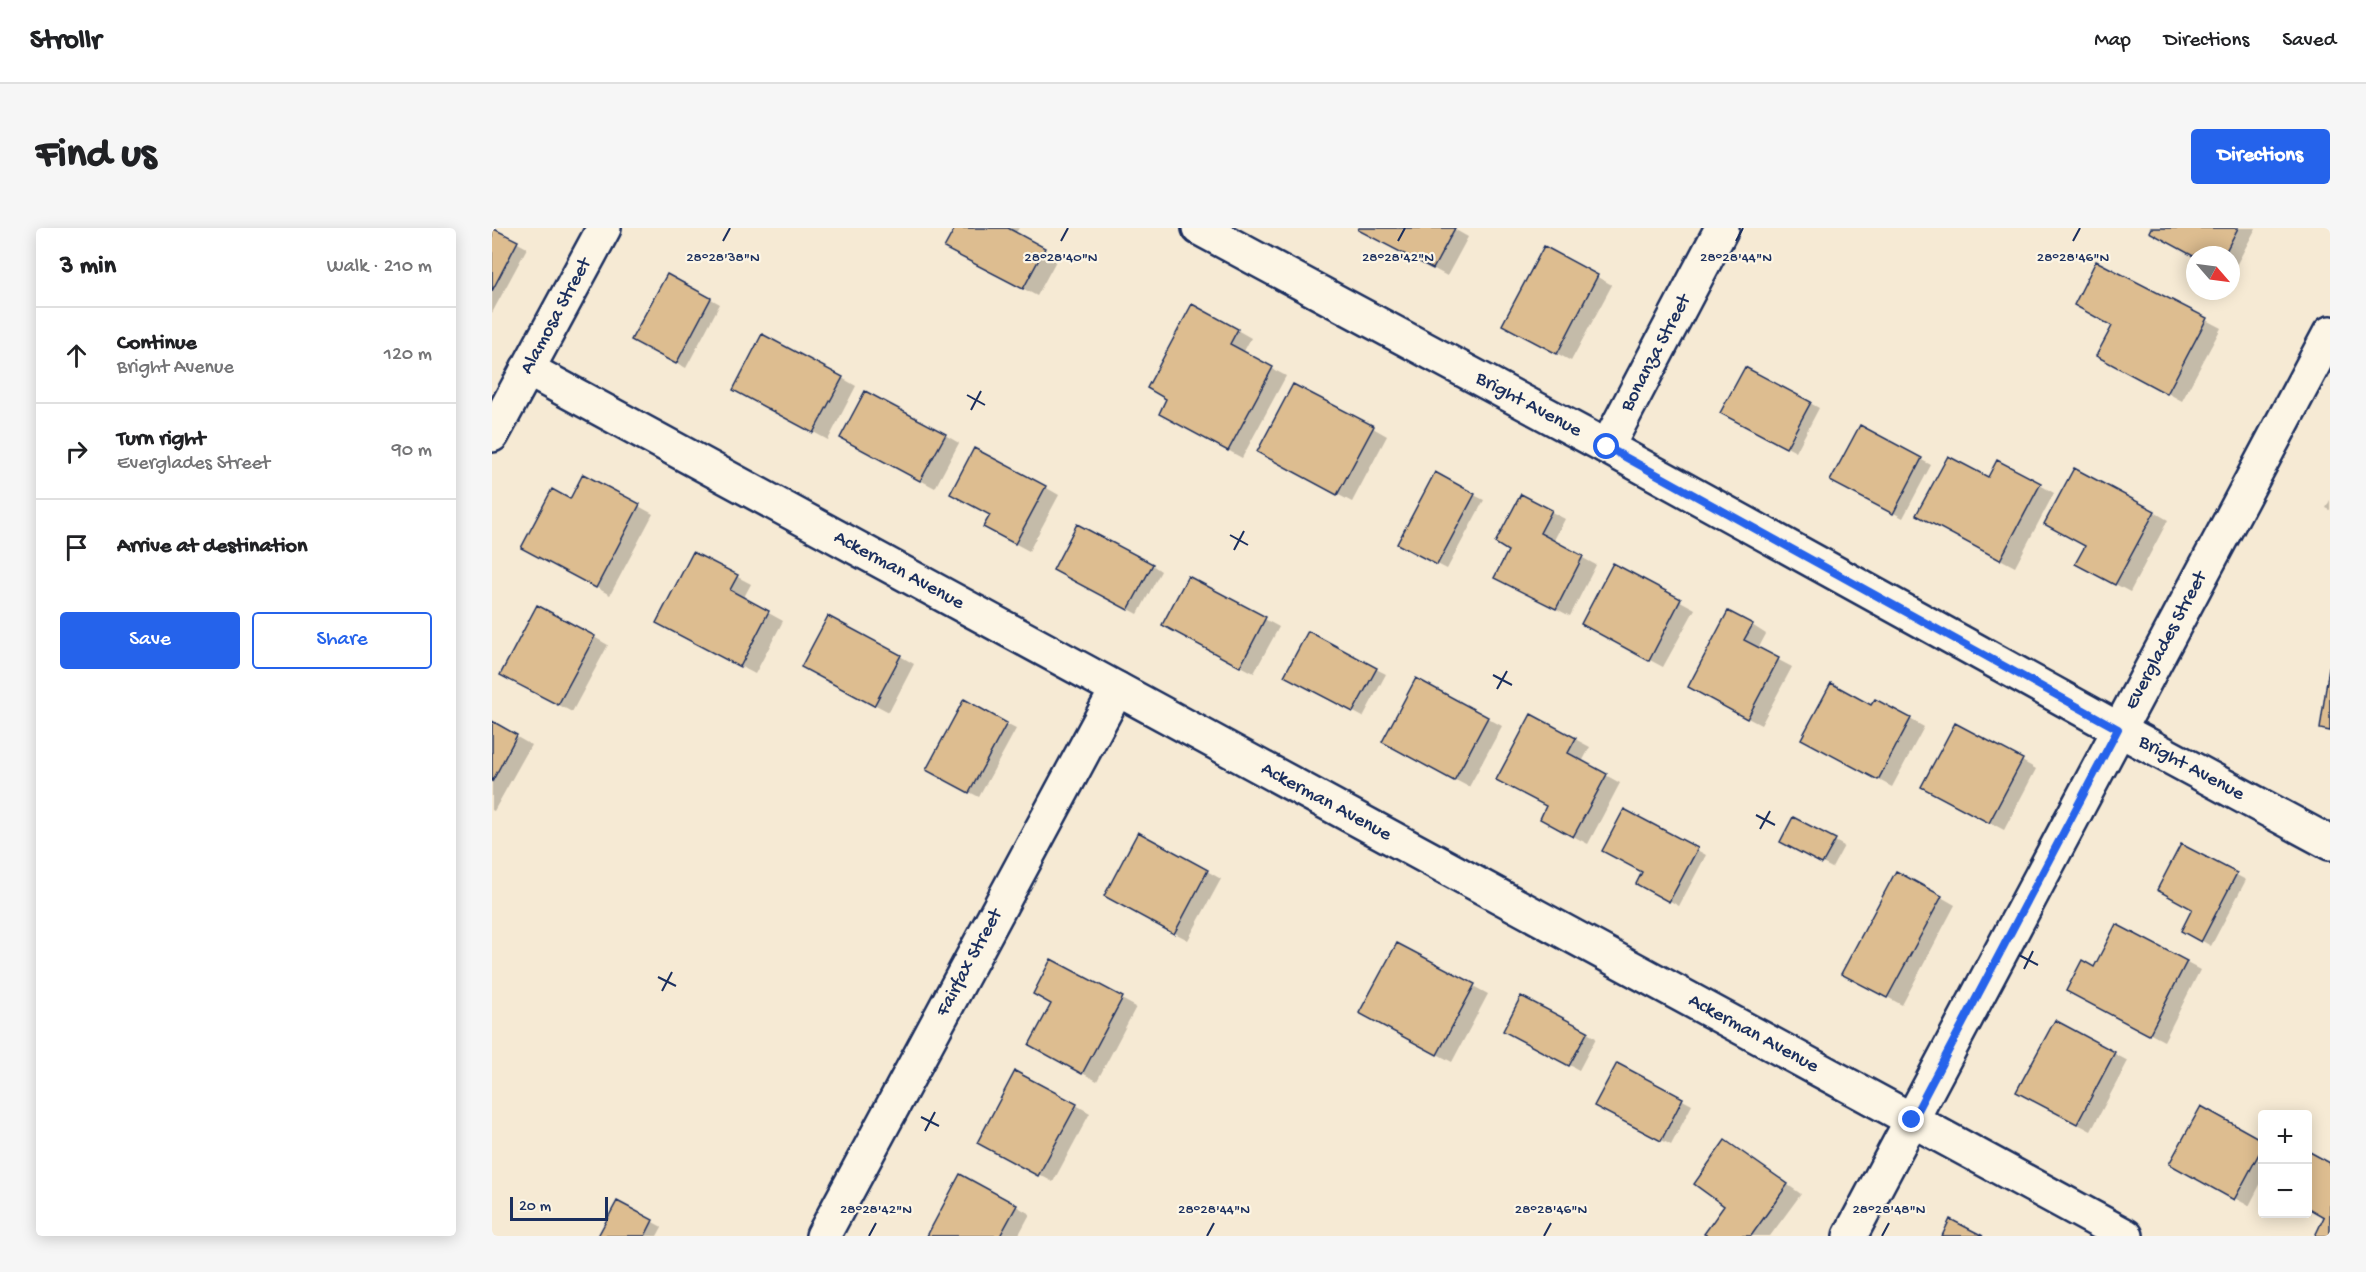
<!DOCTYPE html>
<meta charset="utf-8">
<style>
:root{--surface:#fff;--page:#f6f6f6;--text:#202124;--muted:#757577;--line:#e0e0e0;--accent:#2563eb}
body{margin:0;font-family:"Gochi Hand",sans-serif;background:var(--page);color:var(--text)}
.controls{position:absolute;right:18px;bottom:18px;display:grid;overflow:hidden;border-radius:6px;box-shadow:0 3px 15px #0003}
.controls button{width:54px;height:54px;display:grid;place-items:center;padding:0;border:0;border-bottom:2px solid var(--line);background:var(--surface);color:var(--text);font:30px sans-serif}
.compass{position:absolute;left:1694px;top:18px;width:54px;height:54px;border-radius:50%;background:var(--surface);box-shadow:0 3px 15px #0003;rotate:118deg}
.scale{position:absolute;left:18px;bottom:15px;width:98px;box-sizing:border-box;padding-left:6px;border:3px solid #1b2f5e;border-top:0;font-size:16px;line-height:21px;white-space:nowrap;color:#1b2f5e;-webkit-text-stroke:4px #fcf5e5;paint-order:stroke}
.stop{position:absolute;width:18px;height:18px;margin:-14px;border:4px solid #2563eb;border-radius:50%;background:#fff}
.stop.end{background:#2563eb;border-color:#fff;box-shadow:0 2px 6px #0008}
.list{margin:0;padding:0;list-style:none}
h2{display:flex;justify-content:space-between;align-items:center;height:78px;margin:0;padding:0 24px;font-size:26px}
h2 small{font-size:20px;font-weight:400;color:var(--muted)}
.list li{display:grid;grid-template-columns:39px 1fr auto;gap:18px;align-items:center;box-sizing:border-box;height:96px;padding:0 24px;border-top:2px solid var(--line)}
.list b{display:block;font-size:22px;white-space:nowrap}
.list p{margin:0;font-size:20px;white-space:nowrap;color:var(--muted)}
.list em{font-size:20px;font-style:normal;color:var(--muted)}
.actions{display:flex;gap:12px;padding:18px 24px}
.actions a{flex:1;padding:14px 0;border:2px solid var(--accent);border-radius:6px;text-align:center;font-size:21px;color:var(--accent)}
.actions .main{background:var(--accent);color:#fff}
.icon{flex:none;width:33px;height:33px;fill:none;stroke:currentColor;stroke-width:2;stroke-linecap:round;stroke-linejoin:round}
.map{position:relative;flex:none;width:1838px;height:1008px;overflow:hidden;border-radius:6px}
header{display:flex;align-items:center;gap:36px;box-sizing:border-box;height:84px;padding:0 30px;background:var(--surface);border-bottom:2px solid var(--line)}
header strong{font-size:28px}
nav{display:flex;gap:33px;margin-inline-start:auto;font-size:21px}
.intro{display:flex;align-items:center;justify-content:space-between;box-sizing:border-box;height:144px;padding:0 36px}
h1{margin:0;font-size:42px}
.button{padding:15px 27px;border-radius:6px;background:var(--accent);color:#fff;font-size:21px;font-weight:700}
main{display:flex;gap:36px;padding:0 36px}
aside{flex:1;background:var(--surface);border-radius:6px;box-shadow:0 3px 15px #0003}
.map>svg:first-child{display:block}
</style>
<header>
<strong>Strollr</strong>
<nav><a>Map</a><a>Directions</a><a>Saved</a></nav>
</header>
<div class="intro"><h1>Find us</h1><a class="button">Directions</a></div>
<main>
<aside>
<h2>3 min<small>Walk · 210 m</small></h2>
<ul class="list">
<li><svg class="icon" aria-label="ahead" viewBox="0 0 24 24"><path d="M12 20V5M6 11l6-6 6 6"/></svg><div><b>Continue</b><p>Bright Avenue</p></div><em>120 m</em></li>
<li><svg class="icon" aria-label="right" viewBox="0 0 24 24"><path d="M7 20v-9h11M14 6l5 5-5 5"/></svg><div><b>Turn right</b><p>Everglades Street</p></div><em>90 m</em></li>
<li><svg class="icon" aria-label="arrive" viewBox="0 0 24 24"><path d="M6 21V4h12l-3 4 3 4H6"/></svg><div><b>Arrive at destination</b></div></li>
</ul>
<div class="actions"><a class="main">Save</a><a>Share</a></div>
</aside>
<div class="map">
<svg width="1838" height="1008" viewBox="0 0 1838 1008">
<rect width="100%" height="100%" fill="#f6ead4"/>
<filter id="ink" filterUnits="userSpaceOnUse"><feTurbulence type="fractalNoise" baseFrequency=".0167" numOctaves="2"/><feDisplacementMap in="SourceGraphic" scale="12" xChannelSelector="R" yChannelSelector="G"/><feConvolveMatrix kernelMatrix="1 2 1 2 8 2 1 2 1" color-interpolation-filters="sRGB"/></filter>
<g filter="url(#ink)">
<path fill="#0003" d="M 465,0 L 527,0 L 523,6 L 566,29 L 545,68 L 468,27 Z
M 868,0 L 960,0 L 976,9 L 955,48 Z
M 1661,0 L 1764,0 L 1739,47 L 1739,27 L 1703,28 Z
M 0,1 L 35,20 L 0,85 Z
M 1052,20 L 1120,57 L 1079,133 L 1026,104 Z
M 1605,35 L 1729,100 L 1690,173 L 1620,135 L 1622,98 Z
M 219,71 L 228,76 L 194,140 L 151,117 Z
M 745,102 L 759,110 L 751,125 L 794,148 L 750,230 L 683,193 Z
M 350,150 L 364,158 L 336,212 L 257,169 Z
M 1318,175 L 1327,180 L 1304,224 L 1240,190 Z
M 1369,199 L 1439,237 L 1411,290 L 1349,257 Z
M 881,200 L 895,208 L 860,274 L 781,232 Z
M 453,207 L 467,215 L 443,260 L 364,218 Z
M 92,248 L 161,286 L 118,367 L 45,327 Z
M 1497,251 L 1548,257 L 1562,265 L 1523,339 L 1440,295 Z
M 553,259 L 567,267 L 537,323 L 507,307 L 500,287 Z
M 982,267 L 992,272 L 955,341 L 916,321 Z
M 1029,268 L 1073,291 L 1061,314 L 1104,337 L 1078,388 L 1018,357 L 1018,322 Z
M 1838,272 L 1838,282 L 1834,280 Z
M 1662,284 L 1676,292 L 1638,364 L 1599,343 Z
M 202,326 L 259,356 L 251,371 L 291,393 L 263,446 L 180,402 Z
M 660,337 L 669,343 L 646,386 L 572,346 Z
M 1122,337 L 1203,381 L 1171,439 L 1105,404 Z
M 697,350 L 787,399 L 762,445 L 686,405 Z
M 1260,397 L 1274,406 L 1266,421 L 1300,439 L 1269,497 L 1211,467 Z
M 102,409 L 116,417 L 80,484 L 24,454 Z
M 408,428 L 422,436 L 397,484 L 325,446 Z
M 884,441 L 894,446 L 871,489 L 803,452 Z
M 925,452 L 1010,498 L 977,559 L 906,522 Z
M 1380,479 L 1418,491 L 1432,499 L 1400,559 L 1325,519 Z
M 1040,488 L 1098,519 L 1090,534 L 1128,555 L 1096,616 L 1064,599 L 1056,578 Z
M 0,495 L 39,517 L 2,583 L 0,582 Z
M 514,496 L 524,501 L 487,569 L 445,547 Z
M 1530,533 L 1544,541 L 1512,602 L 1445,566 Z
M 1343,613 L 1352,618 L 1340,640 L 1299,618 Z
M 1690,618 L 1754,652 L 1719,718 L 1691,702 L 1702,681 Z
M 1205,622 L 1214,627 L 1187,678 L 1146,655 Z
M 715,643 L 729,651 L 696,712 L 628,676 Z
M 1449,669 L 1463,677 L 1410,777 L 1365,753 Z
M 1625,698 L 1708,742 L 1672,813 L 1590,770 Z
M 905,717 L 996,766 L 960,834 L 883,793 Z
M 560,733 L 644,779 L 605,853 L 553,825 L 561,776 Z
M 1564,794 L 1636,833 L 1599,903 L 1540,872 Z
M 1095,805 L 1104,810 L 1087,842 L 1022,808 Z
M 1125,837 L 1200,877 L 1179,917 L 1113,882 Z
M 584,877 L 598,885 L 561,954 L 501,922 Z
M 1709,880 L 1770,914 L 1770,953 L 1757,978 L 1679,935 Z
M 1234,914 L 1309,966 L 1278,1008 L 1218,1008 L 1234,977 Z
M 1816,925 L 1838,937 L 1838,1008 L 1824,1008 L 1834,989 L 1816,980 Z
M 125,975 L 170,999 L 165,1008 L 108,1008 Z
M 524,978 L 538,986 L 526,1008 L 437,1008 Z"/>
<path fill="#ddbd90" stroke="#1b2f5e" stroke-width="1.5" d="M 0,0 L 26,13 L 0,63 Z
M 463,0 L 516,0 L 553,20 L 531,61 L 452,20 Z
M 867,0 L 963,0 L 941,41 L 866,2 Z
M 1659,0 L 1746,0 L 1732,27 L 1703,27 L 1703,29 L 1657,4 Z
M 1052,18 L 1106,47 L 1065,126 L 1010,97 Z
M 1604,33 L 1715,90 L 1675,166 L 1604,128 L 1620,98 L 1582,77 Z
M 175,46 L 219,70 L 184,136 L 139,112 Z
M 700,76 L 746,101 L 738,116 L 781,139 L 736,223 L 667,186 L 674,171 L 655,160 Z
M 270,106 L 351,149 L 321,205 L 241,162 Z
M 1253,139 L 1319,174 L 1294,220 L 1228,185 Z
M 801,156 L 882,198 L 845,267 L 765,224 Z
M 373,163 L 454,206 L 428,253 L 348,210 Z
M 1368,197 L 1430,230 L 1401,286 L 1338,253 Z
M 482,220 L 554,258 L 523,316 L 491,299 L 498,287 L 458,266 Z
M 1456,228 L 1496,249 L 1505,232 L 1549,255 L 1508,332 L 1424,287 Z
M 1582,240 L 1663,283 L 1623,357 L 1583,336 L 1593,318 L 1552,296 Z
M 943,244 L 983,266 L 945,337 L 905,316 Z
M 91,246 L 148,276 L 104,360 L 29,320 L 60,261 L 78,271 Z
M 1029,266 L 1060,282 L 1048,305 L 1091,328 L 1064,381 L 1002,350 L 1016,323 L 1003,315 Z
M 585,296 L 661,336 L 636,382 L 561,342 Z
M 201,324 L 246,347 L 238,362 L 277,383 L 248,439 L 164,395 Z
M 1121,335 L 1189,371 L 1157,433 L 1089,396 Z
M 696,348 L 774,389 L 748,439 L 670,397 Z
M 45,377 L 103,408 L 66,477 L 8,447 Z
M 1236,383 L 1261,396 L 1252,412 L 1287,430 L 1255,491 L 1196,459 Z
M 336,388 L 409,427 L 382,478 L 309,439 Z
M 816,403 L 885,440 L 861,484 L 792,448 Z
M 1837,439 L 1838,439 L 1838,503 L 1828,501 Z
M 924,450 L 996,489 L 962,553 L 890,514 Z
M 1339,455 L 1379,477 L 1383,471 L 1419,490 L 1386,552 L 1309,511 Z
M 472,471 L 515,495 L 477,565 L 434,542 Z
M 1039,486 L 1084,510 L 1076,525 L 1115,546 L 1081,609 L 1048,591 L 1054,578 L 1004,552 Z
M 0,493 L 25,507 L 0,554 Z
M 1463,495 L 1531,531 L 1497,595 L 1429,559 Z
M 1132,581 L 1206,620 L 1177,674 L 1144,656 L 1150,644 L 1110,623 Z
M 1301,589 L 1344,611 L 1330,636 L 1288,614 Z
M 646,604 L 716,642 L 682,706 L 612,668 Z
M 1689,616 L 1745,645 L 1709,714 L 1689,703 L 1700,681 L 1665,662 Z
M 1404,643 L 1450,668 L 1395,770 L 1349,746 Z
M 1624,696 L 1695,733 L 1657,807 L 1574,763 L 1590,732 L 1602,739 Z
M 905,715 L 983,756 L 945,827 L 867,785 Z
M 559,731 L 631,769 L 590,846 L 537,817 L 559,776 L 541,766 Z
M 1029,768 L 1096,803 L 1077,838 L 1011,803 Z
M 1563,792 L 1623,824 L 1585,896 L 1524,864 Z
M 1125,835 L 1191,870 L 1169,913 L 1102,878 Z
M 523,843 L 585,876 L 546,948 L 485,915 Z
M 1709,878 L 1770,912 L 1770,920 L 1742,972 L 1677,936 Z
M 1233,912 L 1296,956 L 1259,1008 L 1216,1008 L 1212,1006 L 1232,978 L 1202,956 Z
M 1816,923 L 1838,935 L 1838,1008 L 1823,1008 L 1832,989 L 1816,980 Z
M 468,946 L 525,977 L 508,1008 L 435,1008 Z
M 125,973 L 161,992 L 153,1008 L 106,1008 Z
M 1458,991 L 1491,1008 L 1450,1008 Z"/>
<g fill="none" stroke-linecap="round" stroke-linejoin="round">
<defs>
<g id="street">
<path id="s1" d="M 707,0 L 1115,219 L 1626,501 L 1838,615"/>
<path id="s2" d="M 35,141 L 1634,1008"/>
<path id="s3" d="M 0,207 L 112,0"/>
<path id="s4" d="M 1115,219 L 1230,0"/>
<path id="s5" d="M 331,1008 L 625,461"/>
<path id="s6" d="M 1358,1008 L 1838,105"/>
</g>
</defs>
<use href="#street" stroke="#1b2f5e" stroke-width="38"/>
<use href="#street" stroke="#fcf5e5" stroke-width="33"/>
</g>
</g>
<g fill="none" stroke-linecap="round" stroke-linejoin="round" filter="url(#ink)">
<path stroke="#2563eb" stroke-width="8" d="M 1115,219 L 1626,501 L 1420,892"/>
</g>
<path fill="none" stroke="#1b2f5e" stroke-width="2" d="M 231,13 L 238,0M 569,13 L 576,0M 906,13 L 913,0M 1244,13 L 1251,0M 1581,13 L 1588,0M 475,167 L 493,177M 479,182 L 489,163M 738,307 L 756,317M 742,322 L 752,303M 1001,447 L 1020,457M 1005,461 L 1015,443M 1264,587 L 1283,597M 1268,601 L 1278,583M 1527,727 L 1546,737M 1532,741 L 1541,723M 166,749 L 184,758M 170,763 L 180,744M 429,889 L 447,898M 433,903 L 443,884M 377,1008 L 384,995M 715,1008 L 722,995M 1052,1008 L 1059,995M 1390,1008 L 1397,995"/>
<g text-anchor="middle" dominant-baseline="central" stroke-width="4.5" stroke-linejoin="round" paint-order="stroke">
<g font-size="20" fill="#1b2f5e" stroke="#fcf5e5">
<text stroke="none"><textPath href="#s3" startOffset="135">Alamosa Street</textPath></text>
<text stroke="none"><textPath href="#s4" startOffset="106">Bonanza Street</textPath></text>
<text stroke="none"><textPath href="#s1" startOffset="374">Bright Avenue</textPath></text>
<text stroke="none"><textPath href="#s2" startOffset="423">Ackerman Avenue</textPath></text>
<text stroke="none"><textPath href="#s6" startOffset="674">Everglades Street</textPath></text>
<text stroke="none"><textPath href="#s1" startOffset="1130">Bright Avenue</textPath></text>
<text stroke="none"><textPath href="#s2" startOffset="909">Ackerman Avenue</textPath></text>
<text stroke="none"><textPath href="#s5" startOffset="310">Fairfax Street</textPath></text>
<text stroke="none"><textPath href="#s2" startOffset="1395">Ackerman Avenue</textPath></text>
</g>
</g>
<g font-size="15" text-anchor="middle" fill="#1b2f5e" stroke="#fcf5e5" stroke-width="4.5" stroke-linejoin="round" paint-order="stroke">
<text x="231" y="33">28°28'38"N</text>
<text x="569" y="33">28°28'40"N</text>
<text x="906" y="33">28°28'42"N</text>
<text x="1244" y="33">28°28'44"N</text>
<text x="1581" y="33">28°28'46"N</text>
<text x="384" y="985">28°28'42"N</text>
<text x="722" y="985">28°28'44"N</text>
<text x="1059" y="985">28°28'46"N</text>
<text x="1397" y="985">28°28'48"N</text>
</g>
</svg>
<div class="controls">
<button>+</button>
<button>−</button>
</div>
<svg class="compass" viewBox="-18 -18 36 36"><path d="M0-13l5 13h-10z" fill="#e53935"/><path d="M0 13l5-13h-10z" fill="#757577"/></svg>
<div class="scale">20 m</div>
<div class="stop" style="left:1115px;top:219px"></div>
<div class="stop end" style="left:1420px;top:892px"></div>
</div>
</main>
